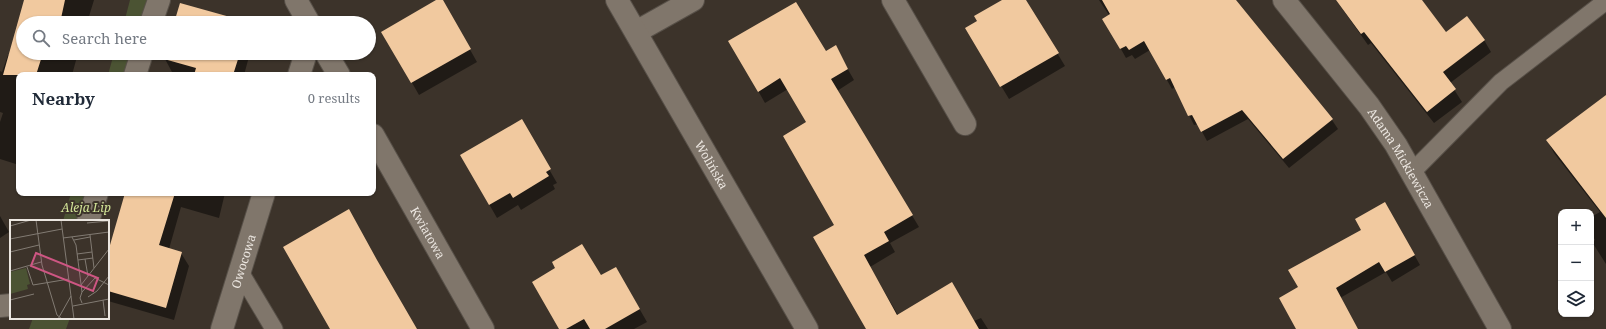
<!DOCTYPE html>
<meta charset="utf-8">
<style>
:root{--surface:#fff;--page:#f2f2f3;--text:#1f2937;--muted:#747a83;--line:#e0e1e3}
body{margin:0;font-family:"Noto Serif",serif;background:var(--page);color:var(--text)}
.controls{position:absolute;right:12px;bottom:12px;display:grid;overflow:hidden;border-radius:8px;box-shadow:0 1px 3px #0004}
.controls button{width:36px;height:36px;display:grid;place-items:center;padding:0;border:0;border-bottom:1px solid var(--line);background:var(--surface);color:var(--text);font:20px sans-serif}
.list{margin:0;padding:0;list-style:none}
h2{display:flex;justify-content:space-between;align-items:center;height:52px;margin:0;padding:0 16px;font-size:17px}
h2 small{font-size:13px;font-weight:400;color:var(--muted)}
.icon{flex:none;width:22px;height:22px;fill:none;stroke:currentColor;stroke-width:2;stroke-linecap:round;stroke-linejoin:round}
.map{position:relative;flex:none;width:1606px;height:329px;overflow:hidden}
.search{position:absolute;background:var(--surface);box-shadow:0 1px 3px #0004;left:16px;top:16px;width:360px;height:44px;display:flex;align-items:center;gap:10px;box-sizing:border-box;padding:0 14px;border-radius:22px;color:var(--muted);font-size:15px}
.panel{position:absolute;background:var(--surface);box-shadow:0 1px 3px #0004;left:16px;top:72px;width:360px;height:124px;border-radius:8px}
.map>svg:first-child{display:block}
</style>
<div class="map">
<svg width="1606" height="329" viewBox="0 0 1606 329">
<rect width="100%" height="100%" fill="#3c332a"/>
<path fill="#4b5333" d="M 130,0 L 169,0 L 162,23 L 124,23 Z
M 114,53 L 153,53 L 146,75 L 108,75 Z
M 71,193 L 109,193 L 100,221 L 63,221 Z
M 33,318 L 70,318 L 66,329 L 29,329 Z"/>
<path fill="#0007" d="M 25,0 L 94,0 L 87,23 L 23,23 L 23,53 L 78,53 L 72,75 L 19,75 L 19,165 L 0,159 L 0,122 L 3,113 L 0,112 L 0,71 L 2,72 L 8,55 L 10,55 Z
M 438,0 L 442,0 L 477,62 L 419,95 L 383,32 Z
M 1004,0 L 1025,0 L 1065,66 L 1009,99 L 974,41 L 978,22 Z
M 1099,0 L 1235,0 L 1332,120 L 1338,129 L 1289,168 L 1248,119 L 1207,141 L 1198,124 L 1194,125 L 1175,87 L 1172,89 L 1150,50 L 1135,59 L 1132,55 L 1126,58 L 1104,19 L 1109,15 Z
M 1336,0 L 1401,0 L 1446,33 L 1484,40 L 1491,52 L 1450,83 L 1462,102 L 1434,123 L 1371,43 L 1368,45 Z
M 730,41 L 825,52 L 835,47 L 854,80 L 837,91 L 919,227 L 890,243 L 895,252 L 870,267 L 898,315 L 974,321 L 981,318 L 988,329 L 867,329 L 836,225 L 808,122 L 788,89 L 765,103 Z
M 166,53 L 250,53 L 244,75 L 183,75 L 172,72 L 165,59 Z
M 1606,104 L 1606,264 L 1592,242 L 1595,240 L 1591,233 L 1591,217 L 1600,212 L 1554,153 L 1547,140 Z
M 521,121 L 557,183 L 553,185 L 555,189 L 521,210 L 518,205 L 497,218 L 461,155 Z
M 148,193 L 225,193 L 219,218 L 181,207 L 169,249 L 181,253 L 189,266 L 174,320 L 108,301 L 108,256 Z
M 1385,203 L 1420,265 L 1392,282 L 1386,272 L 1340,298 L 1357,329 L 1297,329 L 1299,287 L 1362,230 Z
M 0,216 L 9,232 L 0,238 Z
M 616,268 L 647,322 L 634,329 L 561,329 L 557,269 L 601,276 Z"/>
<path fill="#f1c99f" d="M 24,0 L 65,0 L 60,23 L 23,23 L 23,53 L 53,53 L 52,56 L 43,53 L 36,75 L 3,75 Z
M 436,0 L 443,0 L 471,49 L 411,83 L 381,32 Z
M 1002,0 L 1026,0 L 1059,53 L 1000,87 L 965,28 L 977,21 L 974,16 Z
M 1102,0 L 1236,0 L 1333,119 L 1283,159 L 1242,110 L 1201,132 L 1192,115 L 1188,116 L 1170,78 L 1166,80 L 1144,41 L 1129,50 L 1126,46 L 1120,49 L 1102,19 L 1110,14 Z
M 1336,0 L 1422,0 L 1446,32 L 1467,16 L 1485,40 L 1443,72 L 1456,89 L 1427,112 L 1364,32 L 1361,34 Z
M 796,2 L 826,51 L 836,45 L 848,69 L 831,79 L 913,215 L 884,232 L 889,241 L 864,255 L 897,315 L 952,282 L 979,329 L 866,329 L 813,237 L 834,225 L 783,136 L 806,122 L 780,78 L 758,92 L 728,41 Z
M 180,3 L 248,22 L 248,23 L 174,23 Z
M 165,53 L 240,53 L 233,75 L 194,75 L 196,68 L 164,59 Z
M 1606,95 L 1606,218 L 1546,140 Z
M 522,119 L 551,169 L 546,172 L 549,176 L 513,198 L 510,193 L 489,205 L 460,155 Z
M 125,193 L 175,193 L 159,245 L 182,252 L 166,308 L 108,291 L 108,252 Z
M 1385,202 L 1415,255 L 1385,272 L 1379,262 L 1336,288 L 1358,329 L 1296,329 L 1279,298 L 1298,287 L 1288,270 L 1361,230 L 1355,219 Z
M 349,209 L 377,260 L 417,329 L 330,329 L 283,247 Z
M 582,244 L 601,275 L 616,267 L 640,309 L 605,329 L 590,329 L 584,319 L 566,329 L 559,329 L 532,282 L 555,268 L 552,262 Z"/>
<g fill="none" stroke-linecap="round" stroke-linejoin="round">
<defs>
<path id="lane" d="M 1412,172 L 1501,82 L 1606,1
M 240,272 L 274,329"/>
<g id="street">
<path d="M 296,0 L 309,23"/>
<path d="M 893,0 L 965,124"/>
<path id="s1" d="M 1284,0 L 1369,106 L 1396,145 L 1500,329"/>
<path d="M 151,23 L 159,0"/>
<path d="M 636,32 L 693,0"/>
<path d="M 326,53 L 339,75"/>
<path d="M 135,75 L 142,53"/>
<path d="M 299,75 L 306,53"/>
<path id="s2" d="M 373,135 L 483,329"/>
<path d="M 88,221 L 97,193"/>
<path d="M 0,306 L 11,305"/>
<path id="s3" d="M 222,329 L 264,193"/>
</g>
<g id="secondary">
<path id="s4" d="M 617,0 L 807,329"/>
</g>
</defs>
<use href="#lane" stroke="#575048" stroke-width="19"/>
<use href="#street" stroke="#575048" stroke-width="24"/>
<use href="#secondary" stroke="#575048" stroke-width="24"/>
<use href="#lane" stroke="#80766b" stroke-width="17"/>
<use href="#street" stroke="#80766b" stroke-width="22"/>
<use href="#secondary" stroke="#80766b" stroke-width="22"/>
</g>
<g text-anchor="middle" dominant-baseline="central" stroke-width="4" stroke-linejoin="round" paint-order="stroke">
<g font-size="12" fill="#ebe6e0" stroke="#3c332a">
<text stroke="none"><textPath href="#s1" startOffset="197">Adama Mickiewicza</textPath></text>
<text stroke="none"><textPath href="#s4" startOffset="190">Wolińska</textPath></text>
<text stroke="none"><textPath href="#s2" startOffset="112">Kwiatowa</textPath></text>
<text stroke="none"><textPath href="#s3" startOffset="71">Owocowa</textPath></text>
</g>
<g font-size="12" font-style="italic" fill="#d2e497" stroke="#3c332a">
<text x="86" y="207">Aleja Lip</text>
</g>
</g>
<g transform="translate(10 220)">
<rect width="99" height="99" fill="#3c332a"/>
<path d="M 16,48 L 20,64 L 17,65 L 18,69 L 0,74 L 0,52 Z" fill="#4b5333"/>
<path fill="none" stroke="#827b73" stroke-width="1" d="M 26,0 L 32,45 L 47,95 L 52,99M 51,0 L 64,99M 77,3 L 98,1M 0,6 L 21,0M 80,15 L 84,48M 62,17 L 66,25 L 72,72M 53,18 L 99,12M 0,19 L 52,9M 64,20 L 80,17M 0,32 L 29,25M 67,34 L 82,32M 75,39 L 78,56M 68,40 L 83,38M 17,47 L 23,65 L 59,59M 0,51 L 31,42M 71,65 L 99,29M 78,77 L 87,71 L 99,56M 0,80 L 24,74M 93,80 L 95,96M 72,83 L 70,78 L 72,72 L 85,58 L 99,65M 63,86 L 99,79M 48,99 L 61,76"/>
<path fill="#ce5683" fill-opacity="0.15" stroke="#ce5683" stroke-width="2" d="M 26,33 L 88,58 L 83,71 L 21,46 Z"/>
<rect width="99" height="99" fill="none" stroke="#ebe6e0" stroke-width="2"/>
</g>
</svg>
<div class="controls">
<button>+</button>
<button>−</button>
<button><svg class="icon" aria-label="layers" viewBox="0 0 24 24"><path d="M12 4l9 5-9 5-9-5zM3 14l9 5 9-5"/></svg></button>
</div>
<div class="search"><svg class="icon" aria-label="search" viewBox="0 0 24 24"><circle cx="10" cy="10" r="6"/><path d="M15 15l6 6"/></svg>Search here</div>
<section class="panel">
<h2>Nearby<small>0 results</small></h2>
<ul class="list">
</ul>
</section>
</div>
